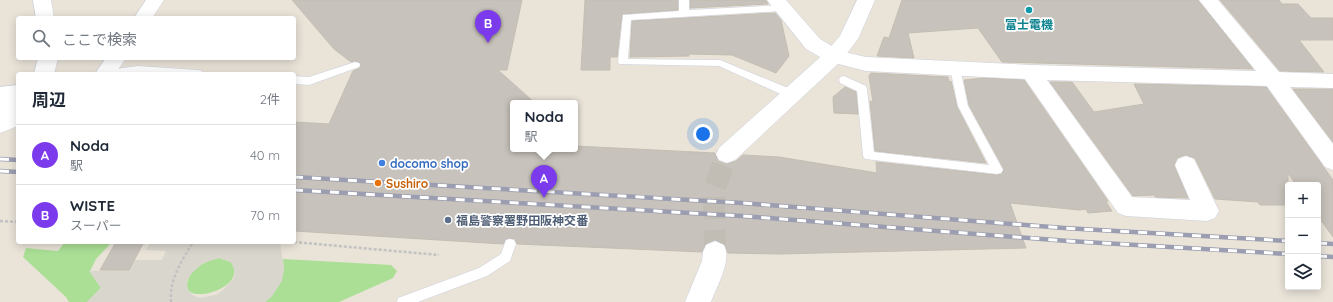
<!DOCTYPE html>
<html lang="ja">
<meta charset="utf-8">
<style>
:root{--surface:#fff;--page:#f6f6f7;--text:#1f2937;--muted:#747a83;--line:#e0e1e3;--accent:#7c3aed}
body{margin:0;font-family:Quicksand,"Noto Sans JP",sans-serif;background:var(--page);color:var(--text)}
.controls{position:absolute;right:12px;bottom:12px;display:grid;overflow:hidden;border-radius:4px;box-shadow:0 2px 10px #0003}
.controls button{width:36px;height:36px;display:grid;place-items:center;padding:0;border:0;border-bottom:1px solid var(--line);background:var(--surface);color:var(--text);font:20px sans-serif}
.you{position:absolute;left:703px;top:134px;width:14px;height:14px;margin:-10px;border:3px solid #fff;border-radius:50%;background:#1a73e8;box-shadow:0 0 0 6px #1a73e833}
.badge{display:grid;place-items:center;width:26px;height:26px;border-radius:50%;background:var(--accent);color:#fff;font-size:13px;font-weight:700}
.pin{position:absolute;translate:-50% -33px;filter:drop-shadow(0 1px 2px #0008)}
.pin::after{content:'';position:absolute;top:21px;width:14px;height:12px;background:inherit;clip-path:polygon(0 0,100% 0,50% 100%)}
.popup{position:absolute;left:510px;top:100px;width:68px;height:52px;box-sizing:border-box;display:grid;place-content:center;border-radius:4px;background:var(--surface);filter:drop-shadow(0 1px 3px #0005);font-size:13px;white-space:nowrap;color:var(--muted)}
.popup b{font-size:15px;color:var(--text)}
.popup::after{content:'';position:absolute;left:50%;top:100%;margin-left:-8px;border:8px solid transparent;border-top-color:var(--surface)}
.list{margin:0;padding:0;list-style:none}
h2{display:flex;justify-content:space-between;align-items:center;height:52px;margin:0;padding:0 16px;font-size:17px}
h2 small{font-size:13px;font-weight:400;color:var(--muted)}
.list li{display:grid;grid-template-columns:26px 1fr auto;gap:12px;align-items:center;box-sizing:border-box;height:60px;padding:0 16px;border-top:1px solid var(--line)}
.list b{display:block;font-size:15px;white-space:nowrap}
.list p{margin:0;font-size:13px;white-space:nowrap;color:var(--muted)}
.list em{font-size:13px;font-style:normal;color:var(--muted)}
.icon{flex:none;width:22px;height:22px;fill:none;stroke:currentColor;stroke-width:2;stroke-linecap:round;stroke-linejoin:round}
.map{position:relative;flex:none;width:1333px;height:302px;overflow:hidden}
.search{position:absolute;background:var(--surface);box-shadow:0 2px 10px #0003;left:16px;top:16px;width:280px;height:44px;display:flex;align-items:center;gap:10px;box-sizing:border-box;padding:0 14px;border-radius:4px;color:var(--muted);font-size:15px}
.panel{position:absolute;background:var(--surface);box-shadow:0 2px 10px #0003;left:16px;top:72px;width:280px;height:172px;border-radius:4px}
.map>svg:first-child{display:block}
</style>
<div class="map">
<svg width="1333" height="302" viewBox="0 0 1333 302">
<rect width="100%" height="100%" fill="#e9e3d8"/>
<path fill="#aadf95" d="M 65,242 L 112,242 L 96,259 L 90,271 L 101,288 L 87,302 L 69,302 L 66,297 L 23,257 L 26,248 L 58,251 Z
M 219,258 L 231,262 C 248,286 196,302 188,290 C 186,284 188,280 190,275 C 197,265 207,261 219,258 Z
M 283,259 L 391,265 L 397,271 L 393,278 L 339,302 L 265,302 L 272,296 L 284,269 Z"/>
<path fill="#d9d6ce" fill-rule="evenodd" d="M 151,242 L 280,242 L 284,269 L 282,281 L 272,296 L 265,302 L 87,302 L 101,288 L 89,271 L 129,270 L 134,260 L 162,260 L 166,251 L 146,250 ZM 219,258 L 231,262 L 235,272 L 234,278 L 223,290 L 216,295 L 200,298 L 194,296 L 189,292 L 187,287 L 187,281 L 191,274 L 203,263 Z"/>
<path fill="#c7c2bb" stroke="#c4beb2" d="M 292,0 L 522,0 L 507,70 L 498,70 L 535,103 L 513,103 L 513,149 L 575,149 L 575,146 L 715,153 L 718,161 L 726,164 L 736,161 L 743,155 L 779,157 L 877,173 L 876,162 L 997,175 L 1002,174 L 1004,169 L 969,105 L 964,80 L 983,78 L 1024,80 L 1108,201 L 1106,202 L 1112,211 L 1088,213 L 1086,209 L 1079,210 L 1010,203 L 1026,248 L 779,254 L 728,253 L 725,244 L 716,240 L 705,244 L 702,252 L 517,244 L 515,239 L 510,238 L 506,239 L 503,244 L 294,231 L 294,122 L 329,124 L 353,71 L 360,68 L 361,64 L 359,62 L 351,62 L 334,49 Z
M 585,0 L 678,0 L 678,10 L 622,14 L 617,57 L 610,57 L 610,70 L 581,70 Z
M 690,0 L 766,0 L 768,4 L 690,8 Z
M 902,0 L 1198,0 L 1253,69 L 1002,62 L 978,28 L 908,33 L 914,58 L 877,56 L 884,37 L 889,38 Z
M 1220,0 L 1279,0 L 1282,4 L 1298,4 L 1311,18 L 1333,18 L 1333,40 L 1299,40 L 1324,72 L 1280,71 Z
M 775,13 L 781,20 L 789,56 L 776,73 L 732,55 L 689,54 L 689,56 L 630,57 L 632,21 Z
M 871,73 L 948,77 L 949,82 L 951,81 L 957,107 L 986,163 L 875,151 L 870,101 L 873,102 L 869,76 Z
M 1050,82 L 1072,82 L 1094,112 L 1144,104 L 1134,84 L 1266,87 L 1333,180 L 1333,237 L 1318,216 L 1318,185 L 1296,185 L 1288,173 L 1288,205 L 1260,205 L 1258,202 L 1215,199 L 1195,158 L 1185,155 L 1177,158 L 1174,166 L 1188,198 L 1155,197 L 1155,195 L 1133,196 Z
M 845,87 L 856,92 L 858,114 L 834,113 L 833,97 Z
M 1293,89 L 1333,89 L 1333,142 Z
M 116,242 L 144,242 L 129,270 L 100,270 Z"/>
<g fill="none" stroke-linecap="round" stroke-linejoin="round">
<path stroke="#c2bdb4" stroke-width="22" stroke-dasharray="22 11" stroke-linecap="butt" d="M 715,252 L 714,190 L 727,154"/>
<defs>
<path id="lane" d="M 679,0 L 689,0 L 689,10 L 782,5 L 787,8 L 782,11 L 631,20 L 628,59 L 720,60 L 795,91 L 796,94 L 795,97 L 787,97 L 719,66 L 619,64 L 618,62 L 623,15 L 679,11 Z
M 355,62 L 359,63 L 360,65 L 359,67 L 309,85 L 294,84 L 294,76 L 309,77 Z
M 955,64 L 960,68 L 968,106 L 1003,170 L 1001,173 L 997,174 L 865,159 L 863,156 L 857,91 L 840,83 L 839,80 L 840,77 L 844,76 L 866,86 L 867,89 L 874,152 L 989,165 L 958,106 L 950,68 Z
M 138,66 L 198,70 L 202,71 L 203,74 L 104,74 L 105,71 L 109,70 Z
M 510,239 L 514,240 L 516,244 L 510,261 L 487,276 L 418,302 L 397,302 L 398,298 L 479,268 L 501,254 L 506,240 Z"/>
<path id="street" d="M 33,0 L 51,0 L 54,18 L 36,18 Z
M 767,0 L 786,0 L 820,39 L 840,51 L 866,57 L 1031,65 L 1256,71 L 1199,0 L 1218,0 L 1279,72 L 1333,74 L 1333,88 L 1290,87 L 1333,144 L 1333,170 L 1325,167 L 1267,86 L 1047,80 L 1132,197 L 1190,200 L 1175,165 L 1178,159 L 1186,156 L 1194,159 L 1219,211 L 1215,218 L 1207,221 L 1126,216 L 1118,213 L 1025,79 L 866,71 L 827,61 L 806,49 Z
M 38,58 L 58,58 L 54,74 L 34,74 Z
M 18,96 L 18,112 L 0,116 L 0,100 Z"/>
<path id="secondary" d="M 146,0 L 164,0 L 152,18 L 134,18 Z
M 857,0 L 875,0 L 858,39 L 841,61 L 735,160 L 727,163 L 719,160 L 716,154 L 719,148 L 827,51 L 840,36 Z
M 106,58 L 126,58 L 115,74 L 95,74 Z
M 18,85 L 18,99 L 0,103 L 0,87 Z
M 18,109 L 18,126 L 0,133 L 0,116 Z
M 715,241 L 724,245 C 732,262 717,285 711,302 L 685,302 L 702,261 L 703,252 L 706,245 Z"/>
</defs>
<use href="#lane" stroke="#cdd0e0" stroke-width="1"/>
<use href="#street" stroke="#cdd0e0" stroke-width="1"/>
<use href="#secondary" stroke="#cdd0e0" stroke-width="1"/>
<path stroke="#c2c2c2" stroke-width="2.5" stroke-dasharray="3 2" stroke-linecap="butt" d="M 0,221 L 18,222
M 294,242 L 439,255
M 171,302 C 169,279 182,261 193,242"/>
<use href="#lane" fill="#fff" fill-rule="evenodd"/>
<use href="#street" fill="#fff" fill-rule="evenodd"/>
<use href="#secondary" fill="#fff" fill-rule="evenodd"/>
<defs>
<path id="rail" d="M 0,159 L 18,160
M 0,171 L 18,172
M 294,177 L 742,203 L 1064,228 L 1288,241
M 294,190 L 742,216 L 1068,241 L 1288,254
M 1318,243 L 1333,244
M 1318,256 L 1333,257"/>
</defs>
<use href="#rail" stroke="#9b9db1" stroke-width="4.5"/>
<use href="#rail" stroke="#fff" stroke-width="3" stroke-dasharray="9" stroke-linecap="butt"/>
</g>
<circle fill="#0f9aa8" stroke="#fff" stroke-width="1.5" cx="1029" cy="10" r="4"/>
<circle fill="#3f7fe0" stroke="#fff" stroke-width="1.5" cx="382" cy="163" r="4"/>
<circle fill="#e8710a" stroke="#fff" stroke-width="1.5" cx="378" cy="183" r="4"/>
<circle fill="#5c6f8a" stroke="#fff" stroke-width="1.5" cx="448" cy="220" r="4"/>
<g text-anchor="middle" dominant-baseline="central" stroke-width="3.5" stroke-linejoin="round" paint-order="stroke">
<g font-size="12" font-weight="bold" fill="#0d838f" stroke="#fff">
<text x="1029" y="24">富士電機</text>
</g>
<g font-size="12" font-weight="bold" fill="#366cbe" stroke="#fff" text-anchor="start">
<text x="390" y="163">docomo shop</text>
</g>
<g font-size="12" font-weight="bold" fill="#c56008" stroke="#fff" text-anchor="start">
<text x="386" y="183">Sushiro</text>
</g>
<g font-size="12" font-weight="bold" fill="#4e5e75" stroke="#fff" text-anchor="start">
<text x="456" y="220">福島警察署野田阪神交番</text>
</g>
</g>
</svg>
<div class="controls">
<button>+</button>
<button>−</button>
<button><svg class="icon" aria-label="layers" viewBox="0 0 24 24"><path d="M12 4l9 5-9 5-9-5zM3 14l9 5 9-5"/></svg></button>
</div>
<div class="you"></div>
<div class="pin badge" style="left:544px;top:198px">A</div>
<div class="popup"><b>Noda</b>駅</div>
<div class="pin badge" style="left:488px;top:43px">B</div>
<div class="search"><svg class="icon" aria-label="search" viewBox="0 0 24 24"><circle cx="10" cy="10" r="6"/><path d="M15 15l6 6"/></svg>ここで検索</div>
<section class="panel">
<h2>周辺<small>2件</small></h2>
<ul class="list">
<li><span class="badge">A</span><div><b>Noda</b><p>駅</p></div><em>40 m</em></li>
<li><span class="badge">B</span><div><b>WISTE</b><p>スーパー</p></div><em>70 m</em></li>
</ul>
</section>
</div>
